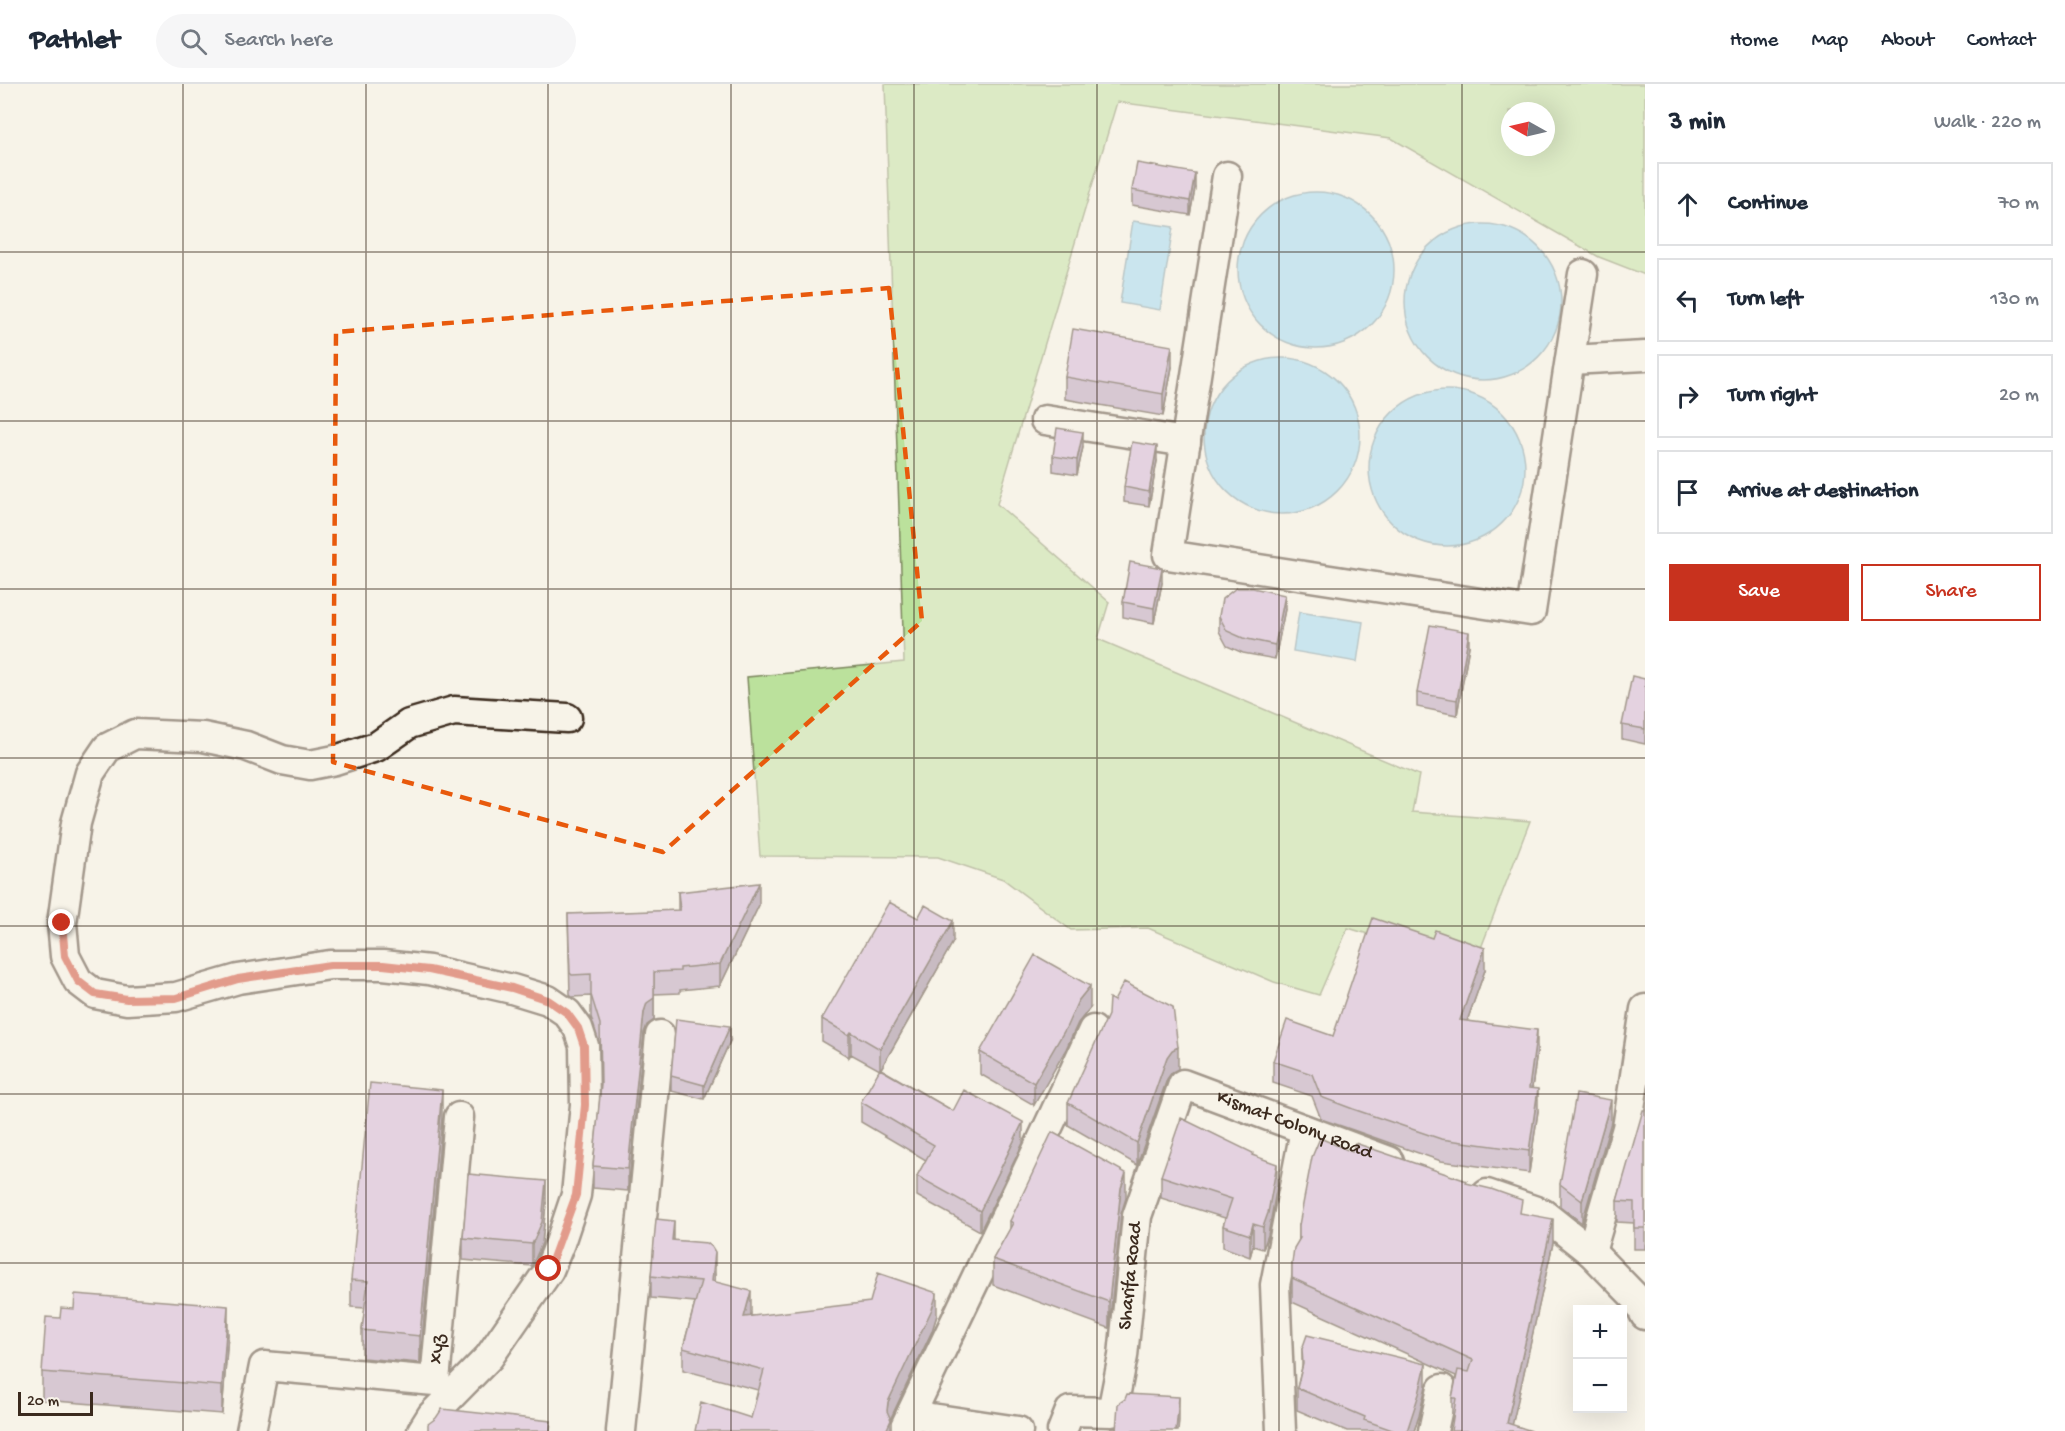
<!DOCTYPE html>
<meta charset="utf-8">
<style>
:root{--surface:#fff;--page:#f6f6f7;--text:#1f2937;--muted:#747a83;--line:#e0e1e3;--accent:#c8321e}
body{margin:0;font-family:"Gochi Hand",sans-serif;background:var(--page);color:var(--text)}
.controls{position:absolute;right:18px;bottom:18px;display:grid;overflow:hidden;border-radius:0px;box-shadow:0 6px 24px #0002}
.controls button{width:54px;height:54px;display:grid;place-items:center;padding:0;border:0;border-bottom:2px solid var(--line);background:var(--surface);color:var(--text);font:30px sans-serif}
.compass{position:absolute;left:1501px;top:18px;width:54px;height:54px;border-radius:50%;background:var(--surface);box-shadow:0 6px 24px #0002;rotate:278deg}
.scale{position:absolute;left:18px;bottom:15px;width:75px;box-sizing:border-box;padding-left:6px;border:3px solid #3b2a1e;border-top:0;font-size:16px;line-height:21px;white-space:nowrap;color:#3b2a1e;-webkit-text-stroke:4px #f7f3e8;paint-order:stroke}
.stop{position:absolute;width:18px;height:18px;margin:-14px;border:4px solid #c8321e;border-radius:50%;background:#fff}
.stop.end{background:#c8321e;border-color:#fff;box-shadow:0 2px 6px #0008}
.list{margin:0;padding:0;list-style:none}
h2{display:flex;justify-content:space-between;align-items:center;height:78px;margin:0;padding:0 24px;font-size:26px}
h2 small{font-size:20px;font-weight:400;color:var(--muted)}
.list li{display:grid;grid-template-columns:39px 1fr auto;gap:18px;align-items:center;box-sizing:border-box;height:84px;margin:0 12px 12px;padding:0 12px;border:2px solid var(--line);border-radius:0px}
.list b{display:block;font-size:22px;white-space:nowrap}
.list em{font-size:20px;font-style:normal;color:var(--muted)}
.actions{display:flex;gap:12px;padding:18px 24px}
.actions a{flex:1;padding:14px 0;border:2px solid var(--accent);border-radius:0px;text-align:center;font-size:21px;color:var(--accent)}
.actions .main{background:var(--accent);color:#fff}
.icon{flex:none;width:33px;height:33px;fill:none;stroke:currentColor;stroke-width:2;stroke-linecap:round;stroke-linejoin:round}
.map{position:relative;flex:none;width:1645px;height:1347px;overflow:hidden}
header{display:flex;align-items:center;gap:36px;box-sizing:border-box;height:84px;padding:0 30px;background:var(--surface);border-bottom:2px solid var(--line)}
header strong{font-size:28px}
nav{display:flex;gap:33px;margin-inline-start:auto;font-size:21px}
.search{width:420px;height:54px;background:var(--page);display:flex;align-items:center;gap:15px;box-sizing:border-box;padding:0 21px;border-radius:33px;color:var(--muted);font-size:22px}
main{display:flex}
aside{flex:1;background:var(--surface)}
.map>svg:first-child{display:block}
</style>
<header>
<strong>Pathlet</strong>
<div class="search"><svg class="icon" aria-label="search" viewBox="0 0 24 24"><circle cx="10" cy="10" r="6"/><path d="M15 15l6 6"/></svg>Search here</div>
<nav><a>Home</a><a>Map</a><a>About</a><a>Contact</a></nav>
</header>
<main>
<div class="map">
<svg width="1645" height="1347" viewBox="0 0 1645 1347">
<rect width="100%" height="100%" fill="#f7f3e8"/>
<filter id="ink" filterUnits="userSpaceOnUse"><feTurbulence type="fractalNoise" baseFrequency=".0167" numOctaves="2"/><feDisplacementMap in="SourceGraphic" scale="12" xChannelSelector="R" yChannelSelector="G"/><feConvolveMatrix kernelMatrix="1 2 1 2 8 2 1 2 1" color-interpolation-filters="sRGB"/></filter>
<g filter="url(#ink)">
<path fill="#bbe19c" stroke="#7b865d" stroke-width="1.5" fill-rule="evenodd" d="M 885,0 L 1645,0 L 1645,191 L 1599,173 L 1391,54 L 1117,18 L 997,420 L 1109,518 L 1098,555 L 1419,691 L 1412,728 L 1530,737 L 1474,882 L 1348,844 L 1319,911 L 1274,898 L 1148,844 L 1071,846 L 1003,795 L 938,773 L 760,772 L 747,593 L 904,578 ZM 1510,27 L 1546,27 L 1546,63 L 1510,63 Z"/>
<path fill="#93d6f5" stroke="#70919f" stroke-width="1.5" d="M1238 186a78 78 0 1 1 156 0a78 78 0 1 1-156 0Z
M 1133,137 L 1173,143 L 1160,226 L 1120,219 Z
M1405 218a78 78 0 1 1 156 0a78 78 0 1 1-156 0Z
M1204 352a78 78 0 1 1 156 0a78 78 0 1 1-156 0Z
M1369 384a78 78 0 1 1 156 0a78 78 0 1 1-156 0Z
M 1299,528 L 1363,538 L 1357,578 L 1293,567 Z"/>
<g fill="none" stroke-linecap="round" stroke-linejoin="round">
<defs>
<g id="minor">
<path d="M 1227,92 L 1168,471 L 1531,527 L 1583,190"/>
<path d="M 1570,276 L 1645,272"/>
<path d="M 1045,336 L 1186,358"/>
<path d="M 1487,1110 L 1542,1129 L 1591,1168 L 1637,1215 L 1645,1231"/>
<path d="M 1591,1168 L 1627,1044 L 1645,925"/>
<path d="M 911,1331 L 1018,1347"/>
<path id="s1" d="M 251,1347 L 264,1282 L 435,1297 L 459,1033"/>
<path d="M 422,1347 L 432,1331 L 489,1273 L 549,1186 L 560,1159 L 576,1111 L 585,1021 L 584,962 L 578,944 L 567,929 L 548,916 L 512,905 L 429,886 L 383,881 L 330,881 L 238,895 L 176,913 L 127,916 L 95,910 L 78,897 L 65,872 L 62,839 L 76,739 L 90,689 L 107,664 L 135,650 L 203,653 L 246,662 L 282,676 L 310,681 L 335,676 L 376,663 L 409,640 L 454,627 L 567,634"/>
<path d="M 621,1347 L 660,951"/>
<path d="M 903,1347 C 966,1213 1032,1081 1093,946"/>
<path id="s2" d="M 1062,1347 L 1070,1327 L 1112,1328 L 1123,1272 L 1137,1132 L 1183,1000 L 1389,1077"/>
<path d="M 1281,1347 L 1275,1201 L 1305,1046"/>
<path d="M 1433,1347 L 1442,1305"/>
</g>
</defs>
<use href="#minor" stroke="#3b2a1e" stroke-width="33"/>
<use href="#minor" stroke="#f7f3e8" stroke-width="28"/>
</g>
<path fill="#af94b9" stroke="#3b2a1e" stroke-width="1.5" d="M 1195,104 L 1190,131 L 1132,121 L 1132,106 Z
M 1172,283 L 1163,332 L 1065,315 L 1065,293 Z
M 1083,363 L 1077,391 L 1053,387 L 1053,372 Z
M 1157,377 L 1149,422 L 1124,418 L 1124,403 Z
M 1162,499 L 1154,539 L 1123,533 L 1123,518 Z
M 1285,525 L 1275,575 L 1243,569 L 1227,562 L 1219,547 L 1219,532 Z
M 1469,562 L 1457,631 L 1417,623 L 1417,609 Z
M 1645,595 L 1645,660 L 1622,655 L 1622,641 Z
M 678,808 L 759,821 L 720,902 L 680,906 L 680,909 L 654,910 L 654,936 L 647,941 L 644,949 L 628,1107 L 593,1104 L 593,1082 L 601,1004 L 600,961 L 591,933 L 591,912 L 572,913 L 570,911 L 568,830 L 678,827 Z
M 953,858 L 881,985 L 953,1027 L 1023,1059 L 980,1147 L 917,1112 L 917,1092 L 926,1076 L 861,1038 L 861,1018 L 880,986 L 851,970 L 849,973 L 822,957 L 822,935 Z
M 1485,886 L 1467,937 L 1537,968 L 1532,1004 L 1538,1027 L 1529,1089 L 1441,1077 L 1353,1046 L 1321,1035 L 1312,1012 L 1273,999 L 1273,977 L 1333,952 Z
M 1090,924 L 1078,939 L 1066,965 L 1034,1021 L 980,990 L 980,968 Z
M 730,957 L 704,1015 L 671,1007 L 671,992 Z
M 1178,985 L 1172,988 L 1167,995 L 1137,1081 L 1068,1041 L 1068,1019 Z
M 1645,1026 L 1645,1165 L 1634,1165 L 1634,1139 L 1617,1138 L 1617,1117 Z
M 442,1034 L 420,1279 L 362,1274 L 362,1246 L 365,1224 L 351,1223 L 351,1196 Z
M 1611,1038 L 1582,1139 L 1560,1122 L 1560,1100 Z
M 1352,1068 L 1467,1100 L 1522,1130 L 1553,1159 L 1512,1341 L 1452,1337 L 1452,1314 L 1456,1292 L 1292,1218 L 1292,1179 L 1299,1157 L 1299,1141 Z
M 1253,1071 L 1277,1102 L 1268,1151 L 1263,1165 L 1253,1162 L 1250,1173 L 1223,1163 L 1223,1142 L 1225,1134 L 1161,1114 L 1161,1092 Z
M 1126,1114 L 1121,1130 L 1109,1244 L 993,1201 L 993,1175 L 1010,1145 L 1010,1137 Z
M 546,1119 L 542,1159 L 532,1182 L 463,1176 L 463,1154 Z
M 674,1156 L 715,1190 L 714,1198 L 751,1229 L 751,1232 L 937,1231 L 932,1247 L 890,1335 L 891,1347 L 751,1334 L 758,1306 L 683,1286 L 683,1264 L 695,1218 L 651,1214 L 651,1192 Z
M 60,1234 L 228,1250 L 222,1330 L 42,1316 L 42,1288 Z
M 1302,1265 L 1426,1302 L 1419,1332 L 1414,1347 L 1347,1347 L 1297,1326 L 1297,1304 L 1302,1283 Z"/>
<path fill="#8f7896" stroke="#3b2a1e" stroke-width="1.5" d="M 1195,89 L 1195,104 L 1190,131 L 1190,117 Z
M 1172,262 L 1172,283 L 1163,332 L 1163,310 Z
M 1083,348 L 1083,363 L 1077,391 L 1077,376 Z
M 1157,362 L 1157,377 L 1149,422 L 1149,408 Z
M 1162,484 L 1162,499 L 1154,539 L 1154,524 Z
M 1285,511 L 1285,525 L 1275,575 L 1275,561 Z
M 1469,548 L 1469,562 L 1457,631 L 1457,616 Z
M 759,799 L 759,821 L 720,902 L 720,880 Z
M 953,837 L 953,858 L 880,986 L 880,965 Z
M 1485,864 L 1485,886 L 1460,957 L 1460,936 Z
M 654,888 L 654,936 L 647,941 L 644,949 L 628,1107 L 628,1085 L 644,928 Z
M 1090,902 L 1090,924 L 1078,939 L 1066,965 L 1034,1021 L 1034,999 L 1078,917 Z
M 730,942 L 730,957 L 704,1015 L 704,1001 Z
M 1537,946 L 1537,968 L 1529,1025 L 1529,1004 Z
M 851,948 L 851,970 L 849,973 L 849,951 Z
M 1178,963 L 1178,985 L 1172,988 L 1167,995 L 1137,1081 L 1137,1059 L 1167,973 L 1172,966 Z
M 1538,1005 L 1538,1027 L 1529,1089 L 1529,1067 Z
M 442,1006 L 442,1034 L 420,1279 L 420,1252 Z
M 1611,1016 L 1611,1038 L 1582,1139 L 1582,1117 Z
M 1023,1038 L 1023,1059 L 980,1147 L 980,1127 Z
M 1277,1080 L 1277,1102 L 1268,1151 L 1263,1165 L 1263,1143 Z
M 1126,1089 L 1126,1114 L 1121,1130 L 1109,1244 L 1109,1218 L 1121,1104 Z
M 546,1097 L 546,1119 L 542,1159 L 532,1182 L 532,1160 Z
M 1553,1135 L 1553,1159 L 1511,1347 L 1507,1339 Z
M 674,1137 L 674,1159 L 672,1156 Z
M 1253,1140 L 1253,1162 L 1250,1173 L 1250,1151 Z
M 715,1168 L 715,1190 L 712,1219 L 712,1197 Z
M 751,1207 L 751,1229 L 744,1255 L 744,1233 Z
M 937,1209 L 937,1231 L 932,1247 L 888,1340 L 891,1336 L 891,1347 L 886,1347 L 887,1327 L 888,1318 Z
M 228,1222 L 228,1250 L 222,1330 L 222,1302 Z
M 1426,1280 L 1426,1302 L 1419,1332 L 1414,1347 L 1407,1347 Z
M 1179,1313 L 1179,1337 L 1178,1347 L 1176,1347 Z"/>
<path fill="#ccacd7" stroke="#3b2a1e" stroke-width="1.5" d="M 1137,79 L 1195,89 L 1190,117 L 1132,106 Z
M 1073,245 L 1172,262 L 1163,310 L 1065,293 Z
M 1057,344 L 1083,348 L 1077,376 L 1053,372 Z
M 1132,358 L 1157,362 L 1149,408 L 1124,403 Z
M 1130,478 L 1162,484 L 1154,524 L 1123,518 Z
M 1236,504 L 1253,504 L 1285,511 L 1275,561 L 1243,554 L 1227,547 L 1219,532 L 1222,515 Z
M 1430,541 L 1469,548 L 1457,616 L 1417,609 Z
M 1632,592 L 1645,595 L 1645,645 L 1622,641 Z
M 759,799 L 720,880 L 680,884 L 680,887 L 654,888 L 654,914 L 647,919 L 644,928 L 628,1085 L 593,1082 L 601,1001 L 600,940 L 591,911 L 591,890 L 572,891 L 570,889 L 568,830 L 680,826 L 678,808 Z
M 889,818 L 918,834 L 925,821 L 953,837 L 880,965 L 851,948 L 849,951 L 822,935 Z
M 1373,834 L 1432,854 L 1435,846 L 1485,864 L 1460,936 L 1537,946 L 1529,1004 L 1538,1005 L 1529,1067 L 1441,1055 L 1353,1025 L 1321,1013 L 1312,990 L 1273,977 L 1287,936 L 1333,952 Z
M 1035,871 L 1090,902 L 1078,917 L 1066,944 L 1034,999 L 980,968 Z
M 1124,898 L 1173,923 L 1178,963 L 1172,966 L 1167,973 L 1137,1059 L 1068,1019 L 1108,931 L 1109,914 L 1114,917 Z
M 676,935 L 730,942 L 704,1001 L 671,992 Z
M 880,985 L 953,1027 L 964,1006 L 1023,1038 L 980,1127 L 917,1092 L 934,1061 L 861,1018 Z
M 370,999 L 442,1006 L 420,1252 L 362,1246 L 368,1197 L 351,1196 Z
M 1576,1010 L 1611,1016 L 1582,1117 L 1560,1100 Z
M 1643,1026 L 1645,1026 L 1645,1144 L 1634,1144 L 1634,1118 L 1617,1117 Z
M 1181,1034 L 1253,1069 L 1252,1071 L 1277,1080 L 1268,1129 L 1263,1143 L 1253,1140 L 1250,1151 L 1223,1142 L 1232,1115 L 1161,1092 Z
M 1052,1048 L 1126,1089 L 1121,1104 L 1109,1218 L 993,1175 L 1013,1139 L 1010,1137 Z
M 1320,1054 L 1352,1068 L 1355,1059 L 1467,1097 L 1466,1099 L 1491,1105 L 1522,1116 L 1520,1129 L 1553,1135 L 1507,1339 L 1532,1347 L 1451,1347 L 1456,1314 L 1452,1314 L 1458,1286 L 1469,1288 L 1473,1276 L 1292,1194 L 1292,1179 L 1294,1164 L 1300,1154 L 1299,1154 L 1299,1141 L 1312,1073 Z
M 468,1090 L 546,1097 L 542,1138 L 532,1160 L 463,1154 Z
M 656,1135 L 674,1137 L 672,1156 L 707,1159 L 712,1163 L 715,1168 L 712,1197 L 751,1207 L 744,1233 L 870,1218 L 878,1189 L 937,1209 L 932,1225 L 888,1318 L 887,1327 L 891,1336 L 886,1347 L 695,1347 L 701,1318 L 751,1334 L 764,1286 L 683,1264 L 701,1197 L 651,1192 Z
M 75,1210 L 228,1222 L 222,1302 L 42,1288 L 46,1233 L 60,1234 L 61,1224 L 74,1225 Z
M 1307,1251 L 1426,1280 L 1419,1310 L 1407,1347 L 1395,1347 L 1364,1336 L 1365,1333 L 1297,1304 L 1303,1280 L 1302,1265 Z
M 1127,1310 L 1179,1313 L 1176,1347 L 1116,1347 L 1118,1320 L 1125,1315 Z
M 442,1325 L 551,1337 L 550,1347 L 428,1347 L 428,1340 L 436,1334 Z"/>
</g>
<g fill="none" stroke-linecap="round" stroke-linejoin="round" filter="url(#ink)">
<path stroke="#c8321e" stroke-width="8" d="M 62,839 L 65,872 L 78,897 L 95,910 L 127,915 L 176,914 L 238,895 L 330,881 L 383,881 L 429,886 L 512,904 L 548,916 L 567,929 L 578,944 L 584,962 L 585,1021 L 576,1111 L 549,1185"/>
</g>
<path d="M0 0H1645V1347H0ZM 889,204 L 922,537 L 663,768 L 333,678 L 336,248 Z" fill="#f7f3e8" fill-opacity=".55" fill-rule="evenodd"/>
<path fill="none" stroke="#e8590c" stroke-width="4.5" stroke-dasharray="12 8" stroke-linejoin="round" d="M 889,204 L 922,537 L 663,768 L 333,678 L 336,248 Z"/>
<path fill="none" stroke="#3b2a1e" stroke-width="1.5" stroke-opacity="0.55" d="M 183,0 L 183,1347M 366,0 L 366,1347M 548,0 L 548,1347M 731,0 L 731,1347M 914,0 L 914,1347M 1097,0 L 1097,1347M 1279,0 L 1279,1347M 1462,0 L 1462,1347M 0,168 L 1645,168M 0,337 L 1645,337M 0,505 L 1645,505M 0,674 L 1645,674M 0,842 L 1645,842M 0,1010 L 1645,1010M 0,1179 L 1645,1179"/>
<g text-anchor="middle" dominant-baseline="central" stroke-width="4.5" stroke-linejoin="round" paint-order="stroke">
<g font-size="20" fill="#3b2a1e" stroke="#f7f3e8">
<text stroke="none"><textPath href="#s2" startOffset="520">Kismat Colony Road</textPath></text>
<text stroke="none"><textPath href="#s2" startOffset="201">Sharifa Road</textPath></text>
<text stroke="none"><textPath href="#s1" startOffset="270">xyz</textPath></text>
</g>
</g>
</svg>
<div class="controls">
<button>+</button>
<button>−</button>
</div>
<svg class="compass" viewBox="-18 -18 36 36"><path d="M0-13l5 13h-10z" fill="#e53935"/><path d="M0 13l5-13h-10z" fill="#747a83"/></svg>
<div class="scale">20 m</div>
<div class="stop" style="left:549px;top:1185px"></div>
<div class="stop end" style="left:62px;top:839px"></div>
</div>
<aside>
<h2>3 min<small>Walk · 220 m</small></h2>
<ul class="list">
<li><svg class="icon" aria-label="ahead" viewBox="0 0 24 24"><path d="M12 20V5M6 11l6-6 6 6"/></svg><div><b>Continue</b></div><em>70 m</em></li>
<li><svg class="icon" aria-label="left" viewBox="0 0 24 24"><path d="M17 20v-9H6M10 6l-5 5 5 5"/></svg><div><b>Turn left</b></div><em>130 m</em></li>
<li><svg class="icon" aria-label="right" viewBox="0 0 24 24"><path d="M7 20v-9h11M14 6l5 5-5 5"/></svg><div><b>Turn right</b></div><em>20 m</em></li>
<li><svg class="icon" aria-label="arrive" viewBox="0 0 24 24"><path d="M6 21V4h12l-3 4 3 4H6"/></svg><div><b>Arrive at destination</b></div></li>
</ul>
<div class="actions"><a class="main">Save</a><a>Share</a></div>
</aside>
</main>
